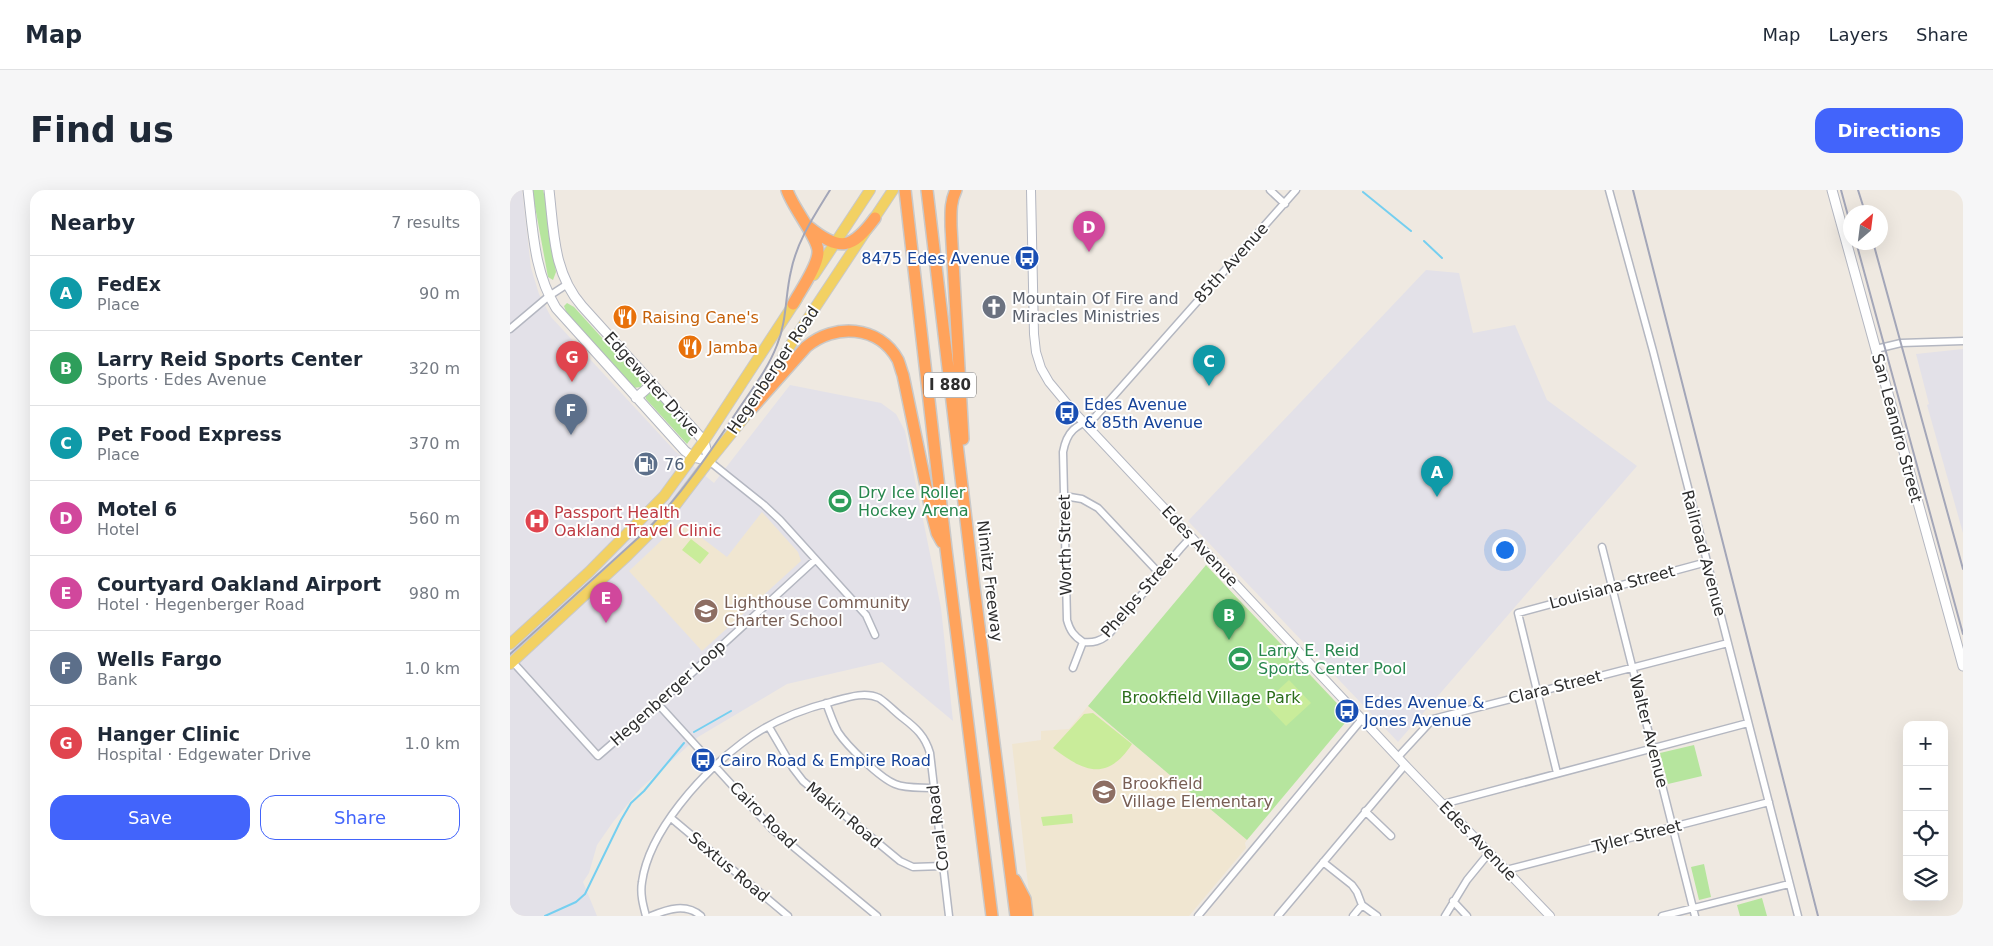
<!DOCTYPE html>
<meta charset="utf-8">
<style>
:root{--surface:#fff;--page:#f6f6f7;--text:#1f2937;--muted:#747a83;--line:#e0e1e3;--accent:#4264fb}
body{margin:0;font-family:"DejaVu Sans",sans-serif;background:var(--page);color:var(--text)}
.controls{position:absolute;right:15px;bottom:15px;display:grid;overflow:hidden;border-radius:10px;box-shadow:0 5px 20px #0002}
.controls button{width:45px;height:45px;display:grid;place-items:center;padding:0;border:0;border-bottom:1px solid var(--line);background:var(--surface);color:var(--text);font:25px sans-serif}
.compass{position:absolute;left:1333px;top:15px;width:45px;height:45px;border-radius:50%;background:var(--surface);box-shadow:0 5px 20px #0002;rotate:28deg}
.you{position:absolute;left:994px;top:359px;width:18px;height:18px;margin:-12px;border:4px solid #fff;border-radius:50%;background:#1a73e8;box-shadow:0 0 0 8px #1a73e833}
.badge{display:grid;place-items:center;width:32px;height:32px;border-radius:50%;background:var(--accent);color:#fff;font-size:16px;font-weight:700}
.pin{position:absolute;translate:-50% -41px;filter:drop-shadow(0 1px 2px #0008)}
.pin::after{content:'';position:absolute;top:26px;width:18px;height:15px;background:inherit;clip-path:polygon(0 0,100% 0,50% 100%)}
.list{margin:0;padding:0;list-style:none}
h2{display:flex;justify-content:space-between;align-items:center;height:65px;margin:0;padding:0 20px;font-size:21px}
h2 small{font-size:16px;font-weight:400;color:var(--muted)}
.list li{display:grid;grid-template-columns:32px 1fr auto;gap:15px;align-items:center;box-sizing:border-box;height:75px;padding:0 20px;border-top:1px solid var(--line)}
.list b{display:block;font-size:19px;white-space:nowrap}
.list p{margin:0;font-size:16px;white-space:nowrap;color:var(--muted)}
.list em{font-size:16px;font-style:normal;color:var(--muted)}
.actions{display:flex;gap:10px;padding:15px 20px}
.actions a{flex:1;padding:11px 0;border:1px solid var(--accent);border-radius:15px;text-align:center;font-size:18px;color:var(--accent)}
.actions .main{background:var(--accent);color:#fff}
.icon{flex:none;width:28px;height:28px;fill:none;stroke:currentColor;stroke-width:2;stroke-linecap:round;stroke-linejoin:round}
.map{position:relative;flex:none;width:1453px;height:726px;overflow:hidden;border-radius:15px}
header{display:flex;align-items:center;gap:30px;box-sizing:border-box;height:70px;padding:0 25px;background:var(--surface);border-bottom:1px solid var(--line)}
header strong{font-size:24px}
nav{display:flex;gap:28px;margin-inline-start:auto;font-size:18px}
.intro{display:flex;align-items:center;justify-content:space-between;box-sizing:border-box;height:120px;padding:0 30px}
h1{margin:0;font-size:35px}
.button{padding:12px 22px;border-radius:15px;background:var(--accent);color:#fff;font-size:18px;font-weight:700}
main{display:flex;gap:30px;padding:0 30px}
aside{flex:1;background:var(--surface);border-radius:15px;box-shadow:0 5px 20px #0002}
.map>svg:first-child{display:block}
</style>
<header>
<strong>Map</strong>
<nav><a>Map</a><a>Layers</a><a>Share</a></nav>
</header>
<div class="intro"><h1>Find us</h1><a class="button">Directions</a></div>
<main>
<aside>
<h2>Nearby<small>7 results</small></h2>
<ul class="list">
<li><span class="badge" style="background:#0f9aa8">A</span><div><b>FedEx</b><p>Place</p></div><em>90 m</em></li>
<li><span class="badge" style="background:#2e9e5b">B</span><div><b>Larry Reid Sports Center</b><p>Sports · Edes Avenue</p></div><em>320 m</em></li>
<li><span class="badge" style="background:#0f9aa8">C</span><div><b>Pet Food Express</b><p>Place</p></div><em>370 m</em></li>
<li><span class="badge" style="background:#d1479c">D</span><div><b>Motel 6</b><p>Hotel</p></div><em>560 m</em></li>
<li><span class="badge" style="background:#d1479c">E</span><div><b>Courtyard Oakland Airport</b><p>Hotel · Hegenberger Road</p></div><em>980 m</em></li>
<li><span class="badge" style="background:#5c6f8a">F</span><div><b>Wells Fargo</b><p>Bank</p></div><em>1.0 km</em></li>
<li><span class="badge" style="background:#e0444e">G</span><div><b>Hanger Clinic</b><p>Hospital · Edgewater Drive</p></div><em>1.0 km</em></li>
</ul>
<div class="actions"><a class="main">Save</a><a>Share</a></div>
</aside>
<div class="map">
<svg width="1453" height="726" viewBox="0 0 1453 726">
<rect width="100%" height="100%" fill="#efe9e1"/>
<path fill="#e3e1e8" d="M 0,0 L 12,0 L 21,78 L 29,104 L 41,127 L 165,261 L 204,293 L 280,195 L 371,213 L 386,224 L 395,241 L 431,418 L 443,531 L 372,472 L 277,494 L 188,547 L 130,599 L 103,632 L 87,655 L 79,683 L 73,692 L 87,726 L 0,726 Z
M 916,80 L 949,83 L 963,143 L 1005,135 L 1037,210 L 1127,276 L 888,552 L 678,331 Z
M 1453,159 L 1453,343 L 1417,215 L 1419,214 L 1406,164 Z"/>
<path fill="#f0e6d1" d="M 252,322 L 288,362 L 291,371 L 192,461 L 119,381 L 171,332 L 217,367 Z
M 578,516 L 737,650 L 735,653 L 736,658 L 679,726 L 524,726 L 520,712 L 502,554 L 531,550 L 531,541 L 559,539 Z"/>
<path fill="#b6e59e" d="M 22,0 L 33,0 L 37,15 L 46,82 L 43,90 L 38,87 Z
M 57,113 L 64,117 L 93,149 L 106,160 L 133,189 L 131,197 L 123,198 L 57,124 L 54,116 Z
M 139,202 L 143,203 L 184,244 L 177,254 L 136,209 L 135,205 Z
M 696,375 L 840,527 L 737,650 L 578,516 Z
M 1184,555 L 1192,586 L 1158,594 L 1150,563 Z
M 1194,674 L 1201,707 L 1189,710 L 1181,677 Z
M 1252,708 L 1257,726 L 1230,726 L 1227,715 Z"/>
<path fill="#c9ec9a" d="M 181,349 L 199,363 L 190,374 L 172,360 Z
M 779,490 L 801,513 L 776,536 L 754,513 Z
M 583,523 L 622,554 C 597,592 574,582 543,558 L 574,524 Z
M 562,624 L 563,633 L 533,636 L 531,627 Z"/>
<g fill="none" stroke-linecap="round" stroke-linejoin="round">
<path stroke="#75cff0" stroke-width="2" d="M 853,2 L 901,41
M 914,51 L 932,68
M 184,542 L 221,521
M 35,726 L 66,712 L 75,704 L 111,630 L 121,613 L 134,601 L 174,553"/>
<defs>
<path id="minor" d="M 760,0 L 775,14
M 1099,0 L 1143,161 L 1288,726
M 0,139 L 39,106 L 56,95
M 1366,159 L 1391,153 L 1453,151
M 199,271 L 254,315 L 270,330 L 356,425 L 365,445
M 554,306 L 572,309 L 588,318 L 649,383
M 1092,357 L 1185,726
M 573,452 C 584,453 590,451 598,445 L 670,359 L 681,347
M 1,470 L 88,566 L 148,514 L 305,370
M 563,478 L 573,452 C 564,446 560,441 557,430 L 553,262 C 557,240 566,236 585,227 L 786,0
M 316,513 C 320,523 323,533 328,542 C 337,556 370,588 385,594 C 397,599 411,597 424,598
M 148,514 L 262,639 L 367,726
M 259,537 L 283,578 L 293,591 L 390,671 L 403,677 L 433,676
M 888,567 L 923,529 L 1218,453
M 1047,583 L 1008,423 L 1197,372
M 933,614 L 1238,533
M 855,621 L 881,646
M 161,628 L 278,726
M 813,672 L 842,695 L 847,702 L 852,715 L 867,726
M 996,680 L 1259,612
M 943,711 L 957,726
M 136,726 C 133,715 130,704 132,692 C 139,641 192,583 232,553 C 258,533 289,520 321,512 C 336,508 354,501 369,508 C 377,513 385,522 393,528 C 406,538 415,546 420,563 L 439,726
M 141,726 C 158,719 176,713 191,726
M 688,726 L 852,529
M 768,726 L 895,575
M 843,726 L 852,715
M 935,726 L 957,690 L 979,663
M 1152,726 L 1279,694"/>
<path id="tertiary" d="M 521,0 L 524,144 L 526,162 L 531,178 L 539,192 L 564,222 L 895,575 L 1040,726"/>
<path id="secondary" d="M 18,0 C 23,41 24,82 46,118 L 175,261 L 183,267 L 199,271 L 194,251 L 72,116 C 43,83 44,42 39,0
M 1322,0 L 1453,476
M 126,208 L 142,194"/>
<path id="primary" d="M 304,85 L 360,0
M 0,454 L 79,382 L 154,306 L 194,251 L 287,109
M 0,474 L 118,365 L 158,325 L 199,271 L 242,218 L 283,151 L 383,0"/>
<path id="motorway" d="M 277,0 C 282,17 309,49 308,62 C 308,76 290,101 283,114
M 395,0 L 436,359 L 482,726
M 417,0 L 463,389 L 506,726
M 446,0 C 440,12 441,24 441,36 L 453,249
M 299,37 C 330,62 342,59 365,28
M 242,218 L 296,157 C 324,133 369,135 388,170 C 390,175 391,180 393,185 L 421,320 L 427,343 L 432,352
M 505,690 L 515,709 L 517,726"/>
</defs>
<use href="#minor" stroke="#b4b7c1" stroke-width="9"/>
<use href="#tertiary" stroke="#b4b7c1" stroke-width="10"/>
<use href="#secondary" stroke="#b4b7c1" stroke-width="11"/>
<use href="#primary" stroke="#c9c9c9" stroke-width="12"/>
<use href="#motorway" stroke="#c9c9c9" stroke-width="14"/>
<use href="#minor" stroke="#fff" stroke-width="6"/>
<use href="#tertiary" stroke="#fff" stroke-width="8"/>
<use href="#secondary" stroke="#fff" stroke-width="9"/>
<use href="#primary" stroke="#f2d163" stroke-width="10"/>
<use href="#motorway" stroke="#ffa35c" stroke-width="11"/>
<path stroke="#a3a6b8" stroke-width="2" d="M 1123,0 L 1308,726
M 1331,0 L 1340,33
M 1348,0 L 1355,22
M 1346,52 L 1453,444
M 1363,52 L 1453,379
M 0,464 L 139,338 C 173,302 201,261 228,220 C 242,199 258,179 267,155 C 277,131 275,106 281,81 C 287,51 304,26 320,0"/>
</g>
<defs>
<symbol id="bus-disc" viewBox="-11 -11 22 22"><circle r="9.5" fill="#1a4fb4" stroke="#fff"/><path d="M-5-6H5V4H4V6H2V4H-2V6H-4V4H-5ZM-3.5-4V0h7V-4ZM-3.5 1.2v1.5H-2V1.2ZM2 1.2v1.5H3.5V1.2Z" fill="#fff"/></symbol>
<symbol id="church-disc" viewBox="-11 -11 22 22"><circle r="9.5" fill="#6b7280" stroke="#fff"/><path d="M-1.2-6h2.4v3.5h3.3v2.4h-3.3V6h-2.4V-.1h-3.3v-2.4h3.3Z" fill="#fff"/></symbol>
<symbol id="restaurant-disc" viewBox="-11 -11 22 22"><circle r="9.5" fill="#e8710a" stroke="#fff"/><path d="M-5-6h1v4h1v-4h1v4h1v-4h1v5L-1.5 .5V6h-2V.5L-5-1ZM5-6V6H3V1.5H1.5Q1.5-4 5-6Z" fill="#fff"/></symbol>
<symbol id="fuel-disc" viewBox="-11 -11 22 22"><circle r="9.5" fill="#5c6f8a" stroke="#fff"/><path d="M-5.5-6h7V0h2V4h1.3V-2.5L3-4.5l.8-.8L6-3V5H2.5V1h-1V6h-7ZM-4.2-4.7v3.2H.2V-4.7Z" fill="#fff"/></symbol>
<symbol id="stadium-disc" viewBox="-11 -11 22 22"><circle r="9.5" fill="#2e9e5b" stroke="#fff"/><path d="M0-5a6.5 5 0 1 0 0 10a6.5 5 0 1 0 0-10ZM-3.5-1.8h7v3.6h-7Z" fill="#fff"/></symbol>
<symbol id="hospital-disc" viewBox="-11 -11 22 22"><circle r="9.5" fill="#e0444e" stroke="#fff"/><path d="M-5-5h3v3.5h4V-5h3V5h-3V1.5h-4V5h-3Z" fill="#fff"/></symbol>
<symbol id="school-disc" viewBox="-11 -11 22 22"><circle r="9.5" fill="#8d6e63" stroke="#fff"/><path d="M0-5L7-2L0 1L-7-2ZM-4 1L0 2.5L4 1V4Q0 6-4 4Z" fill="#fff"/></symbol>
</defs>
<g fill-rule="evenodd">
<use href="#bus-disc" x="503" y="54" width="28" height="28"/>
<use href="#church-disc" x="470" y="103" width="28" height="28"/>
<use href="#restaurant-disc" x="101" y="113" width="28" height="28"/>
<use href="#restaurant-disc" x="166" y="143" width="28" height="28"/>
<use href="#bus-disc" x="543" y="209" width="28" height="28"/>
<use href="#fuel-disc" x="122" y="260" width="28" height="28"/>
<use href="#stadium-disc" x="316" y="297" width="28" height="28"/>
<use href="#hospital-disc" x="13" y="317" width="28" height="28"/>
<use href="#school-disc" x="182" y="407" width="28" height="28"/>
<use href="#stadium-disc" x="716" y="455" width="28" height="28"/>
<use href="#bus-disc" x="823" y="507" width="28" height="28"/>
<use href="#bus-disc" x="179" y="556" width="28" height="28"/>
<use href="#school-disc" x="580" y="588" width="28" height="28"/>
</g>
<g text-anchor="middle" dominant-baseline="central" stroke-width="4" stroke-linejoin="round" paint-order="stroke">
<rect fill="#fff" stroke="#6d6d6d" stroke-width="1" x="414" y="182.5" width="52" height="25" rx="4"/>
<g font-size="15" font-weight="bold" fill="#2e2e2e">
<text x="440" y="195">I 880</text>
</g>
<g font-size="16" fill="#164399" stroke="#fff" text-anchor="start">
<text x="500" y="68" text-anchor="end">8475 Edes Avenue</text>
<text x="574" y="214">Edes Avenue<tspan x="574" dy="18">&amp; 85th Avenue</tspan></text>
<text x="854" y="512">Edes Avenue &amp;<tspan x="854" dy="18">Jones Avenue</tspan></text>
<text x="210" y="570">Cairo Road &amp; Empire Road</text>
</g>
<g font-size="16" fill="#2e2e2e" stroke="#fff">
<text transform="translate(721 73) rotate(-48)">85th Avenue</text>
<text transform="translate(263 180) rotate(-56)">Hegenberger Road</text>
<text transform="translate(142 194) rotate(48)">Edgewater Drive</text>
<text transform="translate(1387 238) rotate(75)">San Leandro Street</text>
<text transform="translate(555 355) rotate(-91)">Worth Street</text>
<text transform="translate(690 356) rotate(47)">Edes Avenue</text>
<text transform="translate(1194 363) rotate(75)">Railroad Avenue</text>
<text transform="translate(480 391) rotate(83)">Nimitz Freeway</text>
<text transform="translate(1102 397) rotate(-15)">Louisiana Street</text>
<text transform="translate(629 405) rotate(-49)">Phelps Street</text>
<text transform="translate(1045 497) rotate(-14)">Clara Street</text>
<text transform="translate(158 503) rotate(-42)">Hegenberger Loop</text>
<text transform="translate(1139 541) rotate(76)">Walter Avenue</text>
<text transform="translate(253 625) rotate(45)">Cairo Road</text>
<text transform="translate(334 625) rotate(40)">Makin Road</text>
<text transform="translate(428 638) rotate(-97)">Coral Road</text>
<text transform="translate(1127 646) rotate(-14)">Tyler Street</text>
<text transform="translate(968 651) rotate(46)">Edes Avenue</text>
<text transform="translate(219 677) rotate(40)">Sextus Road</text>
</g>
<g font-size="16" fill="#5b616d" stroke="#fff" text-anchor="start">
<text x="502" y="108">Mountain Of Fire and<tspan x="502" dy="18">Miracles Ministries</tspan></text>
</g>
<g font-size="16" fill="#c56008" stroke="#fff" text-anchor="start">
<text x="132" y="127">Raising Cane's</text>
<text x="198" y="157">Jamba</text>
</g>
<g font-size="16" fill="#4e5e75" stroke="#fff" text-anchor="start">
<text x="154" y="274">76</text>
</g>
<g font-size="16" fill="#27864d" stroke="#fff" text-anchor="start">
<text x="348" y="302">Dry Ice Roller<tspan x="348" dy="18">Hockey Arena</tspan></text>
<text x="748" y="460">Larry E. Reid<tspan x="748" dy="18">Sports Center Pool</tspan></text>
</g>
<g font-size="16" fill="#be3a42" stroke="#fff" text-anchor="start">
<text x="44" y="322">Passport Health<tspan x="44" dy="18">Oakland Travel Clinic</tspan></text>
</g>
<g font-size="16" fill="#785e54" stroke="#fff" text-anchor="start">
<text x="214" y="412">Lighthouse Community<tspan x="214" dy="18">Charter School</tspan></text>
<text x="612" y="593">Brookfield<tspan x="612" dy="18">Village Elementary</tspan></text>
</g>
<g font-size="16" fill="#2c6e1b" stroke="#fff">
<text x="701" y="507">Brookfield Village Park</text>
</g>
</g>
</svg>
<div class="controls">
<button>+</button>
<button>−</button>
<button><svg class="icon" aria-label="locate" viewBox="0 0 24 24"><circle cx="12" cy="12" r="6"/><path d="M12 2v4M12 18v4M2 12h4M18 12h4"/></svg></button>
<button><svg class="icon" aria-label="layers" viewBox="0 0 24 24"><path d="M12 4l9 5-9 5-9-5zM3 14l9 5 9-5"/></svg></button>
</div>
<svg class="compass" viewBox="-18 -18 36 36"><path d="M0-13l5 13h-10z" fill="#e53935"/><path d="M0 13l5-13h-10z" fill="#747a83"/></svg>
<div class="you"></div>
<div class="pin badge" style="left:927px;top:307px;background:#0f9aa8">A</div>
<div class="pin badge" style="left:719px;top:450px;background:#2e9e5b">B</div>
<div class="pin badge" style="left:699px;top:196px;background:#0f9aa8">C</div>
<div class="pin badge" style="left:579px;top:62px;background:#d1479c">D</div>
<div class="pin badge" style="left:96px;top:433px;background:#d1479c">E</div>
<div class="pin badge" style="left:61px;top:245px;background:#5c6f8a">F</div>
<div class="pin badge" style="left:62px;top:192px;background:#e0444e">G</div>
</div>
</main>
